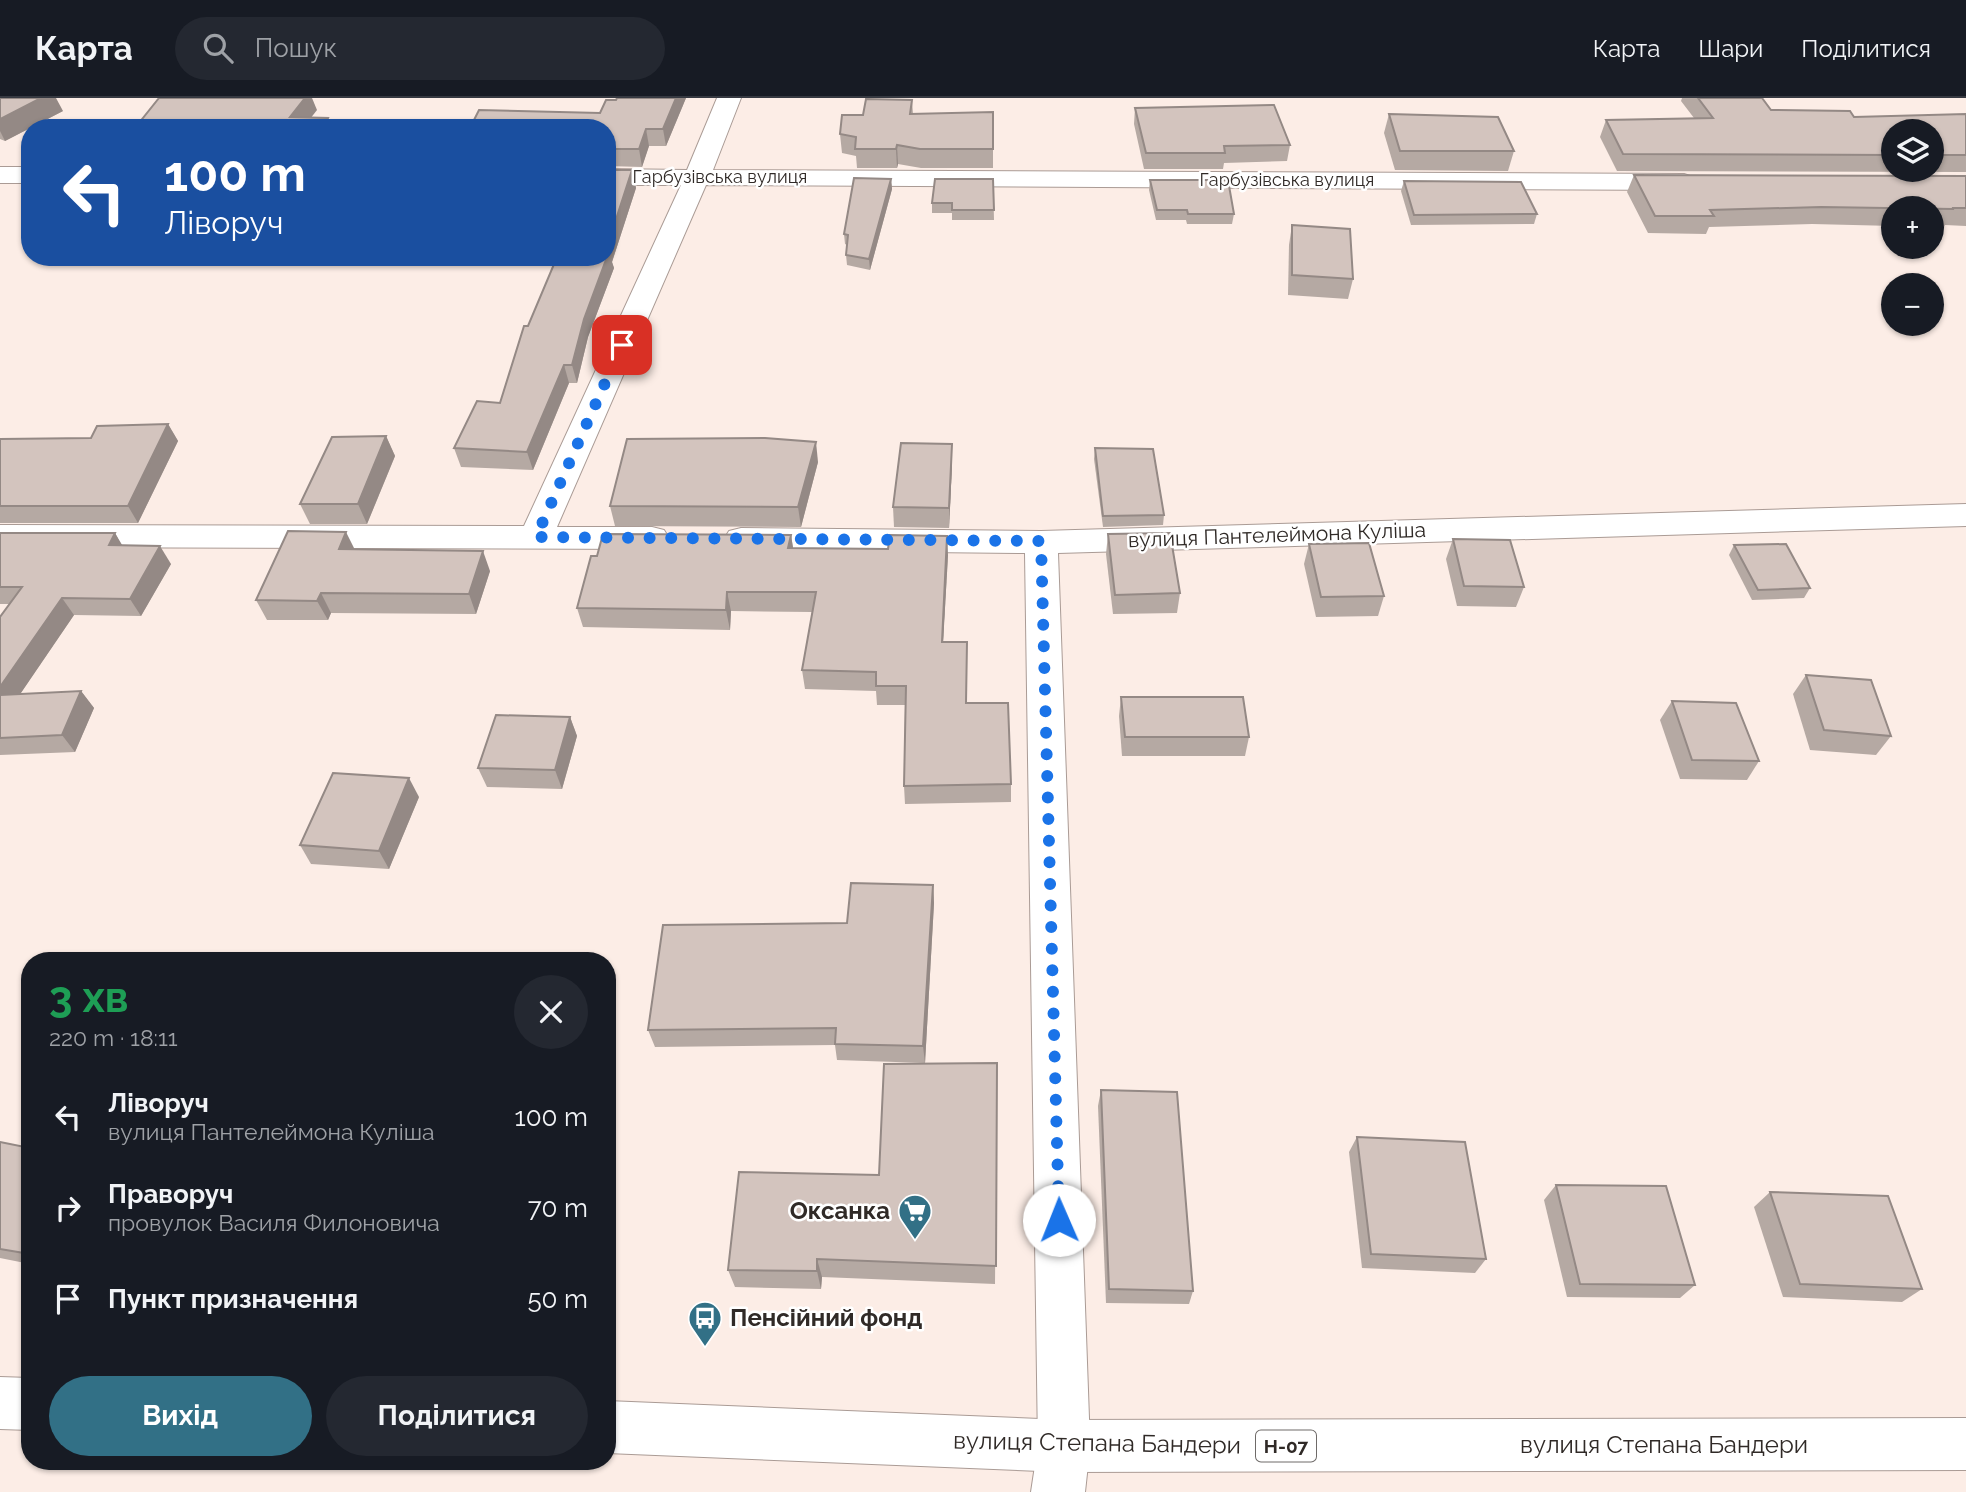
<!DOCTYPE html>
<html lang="uk">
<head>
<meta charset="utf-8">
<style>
  :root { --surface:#171b24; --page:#242831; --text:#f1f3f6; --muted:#9ea1a6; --line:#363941; --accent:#327086 }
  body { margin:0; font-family:Raleway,sans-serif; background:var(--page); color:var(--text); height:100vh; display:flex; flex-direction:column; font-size:26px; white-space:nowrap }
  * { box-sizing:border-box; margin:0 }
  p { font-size:23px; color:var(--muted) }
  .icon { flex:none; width:38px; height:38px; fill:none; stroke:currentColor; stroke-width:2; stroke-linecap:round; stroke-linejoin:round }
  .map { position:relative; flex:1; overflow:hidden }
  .sheet { position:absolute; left:21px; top:854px; width:595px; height:518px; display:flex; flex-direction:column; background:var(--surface); border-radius:28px; box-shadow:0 2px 5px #0004 }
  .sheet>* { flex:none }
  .banner { position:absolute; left:21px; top:21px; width:595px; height:147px; border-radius:28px; box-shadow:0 2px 5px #0004; background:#1a4fa0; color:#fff; overflow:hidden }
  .controls { position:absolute; left:1881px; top:21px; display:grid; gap:14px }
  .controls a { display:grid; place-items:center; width:63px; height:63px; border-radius:50%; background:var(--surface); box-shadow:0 2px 5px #0004; font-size:35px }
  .pin { position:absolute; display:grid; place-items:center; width:60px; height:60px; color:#fff; margin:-30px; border-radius:14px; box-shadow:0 4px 10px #0006 }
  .me { position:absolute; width:77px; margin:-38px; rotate:359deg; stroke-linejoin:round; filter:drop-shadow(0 0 5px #0008) }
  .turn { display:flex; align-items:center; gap:24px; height:147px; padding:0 28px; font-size:32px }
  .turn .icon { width:91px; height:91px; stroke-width:2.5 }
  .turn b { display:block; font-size:49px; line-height:60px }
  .round { display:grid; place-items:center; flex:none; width:74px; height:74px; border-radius:37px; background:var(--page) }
  .headline { display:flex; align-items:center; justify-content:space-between; height:119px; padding:0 28px }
  h1 { font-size:42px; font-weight:700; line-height:52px; color:#1e9e55 }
  .primary-button { display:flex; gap:14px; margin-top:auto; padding:14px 28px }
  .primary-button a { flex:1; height:80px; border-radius:42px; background:var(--accent); color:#fff; font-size:28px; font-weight:700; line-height:80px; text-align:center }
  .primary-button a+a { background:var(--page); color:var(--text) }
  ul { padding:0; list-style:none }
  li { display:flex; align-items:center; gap:21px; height:91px; padding:0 28px }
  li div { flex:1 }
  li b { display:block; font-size:26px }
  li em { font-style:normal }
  header { display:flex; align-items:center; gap:42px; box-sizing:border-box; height:98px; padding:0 35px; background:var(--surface); border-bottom:2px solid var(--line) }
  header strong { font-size:33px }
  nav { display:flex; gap:38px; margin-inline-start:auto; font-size:24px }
  .search { width:490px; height:63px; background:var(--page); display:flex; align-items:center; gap:18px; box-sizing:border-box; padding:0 24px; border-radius:38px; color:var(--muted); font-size:26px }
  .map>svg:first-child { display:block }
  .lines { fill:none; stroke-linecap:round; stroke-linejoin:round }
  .street-casing { stroke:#aa9b95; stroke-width:2 }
  .primary-casing { stroke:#aa9b95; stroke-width:2 }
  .street { fill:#fff; fill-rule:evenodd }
  .primary { fill:#fff; fill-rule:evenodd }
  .wall { fill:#b5a9a3; fill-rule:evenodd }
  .shaded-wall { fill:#948985 }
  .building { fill:#d3c4be; stroke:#948985; stroke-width:2 }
  .route { stroke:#1a73e8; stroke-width:12; stroke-dasharray:0 21.6 }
  .labels { text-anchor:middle; stroke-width:5; stroke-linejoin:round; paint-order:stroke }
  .far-street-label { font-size:18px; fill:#302a27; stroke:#fff }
  .shield { fill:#fff; stroke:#6e6a68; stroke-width:2 }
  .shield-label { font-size:19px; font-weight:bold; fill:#302a27 }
  .street-label { font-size:21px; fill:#302a27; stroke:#fff }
  .near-poi-label { font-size:24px; font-weight:bold; fill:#302a27; stroke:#fff; text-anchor:end }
  .near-street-label { font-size:24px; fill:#302a27; stroke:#fff }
</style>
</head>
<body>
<header>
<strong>Карта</strong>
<div class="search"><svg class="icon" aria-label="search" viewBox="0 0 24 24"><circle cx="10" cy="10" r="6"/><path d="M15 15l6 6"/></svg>Пошук</div>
<nav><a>Карта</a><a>Шари</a><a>Поділитися</a></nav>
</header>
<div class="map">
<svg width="1966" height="1394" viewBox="0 0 1966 1394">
  <rect width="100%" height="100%" fill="#fcede6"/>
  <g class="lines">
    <defs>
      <g id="street">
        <polygon points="717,0 741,0 713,72 1684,76 1693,79 1697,84 1693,89 1684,92 706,87 557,429 652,429 664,432 669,440 664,448 652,451 0,449 0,427 524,428 681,87 607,87 607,71 687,72"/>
        <rect x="0" y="69" width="30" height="16"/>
        <polygon points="1966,406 1966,428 1058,455 1090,1348 1085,1394 1031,1394 1038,1348 1025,455 741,452 729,449 724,441 729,433 741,430 1041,433"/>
      </g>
      <g id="primary">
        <polygon points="0,1279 30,1280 30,1332 0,1331"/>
        <polygon points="607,1303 1064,1322 1966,1320 1966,1372 1064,1374 607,1355"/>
      </g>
    </defs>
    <use href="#street" class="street-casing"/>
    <use href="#primary" class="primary-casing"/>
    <use href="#street" class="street"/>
    <use href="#primary" class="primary"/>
  </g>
  <g class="wall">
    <polygon points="0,0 63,13 5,43 0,41"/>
    <polygon points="686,0 666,48 649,48 642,69 607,68 607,30 473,24 600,15 616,2"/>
    <path d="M1682,0H1762L1771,12L1854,19L1966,16V74L1617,73L1600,39L1606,22L1694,20L1681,3ZM1894,33H1932V72H1894Z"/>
    <polygon points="912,2 913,16 993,14 993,70 921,70 898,66 897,70 857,70 856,58 842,55 840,36 863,17"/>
    <polygon points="1135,10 1290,47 1287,63 1224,65 1223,71 1144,71 1134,26"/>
    <polygon points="1389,16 1514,53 1508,73 1395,72 1384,35"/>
    <polygon points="632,72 636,90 612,164 614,170 588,239 577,285 569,285 533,372 461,369 454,350 500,305"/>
    <polygon points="1634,77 1966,78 1966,128 1945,127 1944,129 1932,129 1932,110 1894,110 1894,128 1812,126 1709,129 1706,136 1648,135 1627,94"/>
    <polygon points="891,81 892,91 870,172 847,167 846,157 847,147 845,146 844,136"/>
    <polygon points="993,81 994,122 952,122 952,115 932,115 932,105"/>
    <polygon points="1150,82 1234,116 1232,126 1187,126 1186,122 1156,122 1149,92"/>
    <polygon points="1404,83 1537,116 1534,126 1411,127 1401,93"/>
    <polygon points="1292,127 1353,181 1348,201 1288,197 1289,147"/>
    <polygon points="168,326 178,343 138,425 0,425 0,341 91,340"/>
    <polygon points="386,338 395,358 367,426 310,426 300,406"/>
    <polygon points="1095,350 1164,417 1163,427 1103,429 1094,361"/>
    <polygon points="818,364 801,429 615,428 610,408"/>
    <polygon points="952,366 949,430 894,429 893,409"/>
    <polygon points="0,435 115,435 122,448 171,466 141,518 74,517 20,596 81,593 94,610 75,654 0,657 0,519 10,506 0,506"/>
    <polygon points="1108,436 1180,495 1177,515 1113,516 1106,456"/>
    <polygon points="791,437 793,450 948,457 943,544 967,605 1011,686 1011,704 905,706 904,688 905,607 877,607 876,593 805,591 802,572 812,514 731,513 730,532 583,529 577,510 597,458"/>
    <polygon points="1453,441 1524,489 1516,509 1457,508 1446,461"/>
    <polygon points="1309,446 1384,498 1378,518 1316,519 1304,466"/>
    <polygon points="1734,447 1810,490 1804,500 1752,502 1729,457"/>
    <polygon points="354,451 490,473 476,516 331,515 328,522 267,522 256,502"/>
    <polygon points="1806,577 1891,638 1876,657 1810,652 1793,596"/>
    <polygon points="1121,599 1249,639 1245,658 1122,658 1119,618"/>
    <polygon points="1672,603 1759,663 1747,682 1680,681 1660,622"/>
    <polygon points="570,619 577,638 562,691 487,689 478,670"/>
    <polygon points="419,699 389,771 311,766 300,747"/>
    <polygon points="933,787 934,805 925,965 837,962 835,947 655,949 648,932 847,825"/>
    <polygon points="997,965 995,1186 822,1179 821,1191 735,1189 728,1172 879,1077"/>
    <polygon points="1101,992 1193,1193 1189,1206 1106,1205 1098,1008"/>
    <polygon points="1357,1039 1486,1161 1475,1175 1362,1170 1349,1054"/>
    <polygon points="0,1044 30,1050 30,1166 0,1160"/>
    <polygon points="1556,1087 1695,1187 1680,1200 1567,1199 1544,1102"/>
    <polygon points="1770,1094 1922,1191 1902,1204 1783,1199 1754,1109"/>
  </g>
  <g class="shaded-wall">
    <polygon points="41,0 56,0 63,13 5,43 0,33 0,21"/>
    <polygon points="305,0 312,0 317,12 303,30 290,19"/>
    <polygon points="676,0 686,0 666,48 663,31"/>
    <polygon points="328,20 332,30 323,30"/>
    <polygon points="646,31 649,48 642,69 639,51"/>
    <polygon points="897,47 898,66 897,70 896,51"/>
    <polygon points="632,72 636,90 612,164 614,170 588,239 577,285 572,267 584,221 607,159 607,149"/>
    <polygon points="891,81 892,91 870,172 869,161"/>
    <polygon points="564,267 569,285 533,372 527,354"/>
    <polygon points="168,326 178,343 138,425 128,408"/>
    <polygon points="386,338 395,358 367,426 358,406"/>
    <polygon points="816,344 818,364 801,429 798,409"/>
    <polygon points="952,346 952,366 949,430 949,410"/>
    <polygon points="346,434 356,454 339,451"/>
    <polygon points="115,435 125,452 109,447"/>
    <polygon points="791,437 794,456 788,450"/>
    <polygon points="947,438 948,457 942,563 942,544"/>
    <polygon points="160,448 171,466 141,518 130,501"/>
    <polygon points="483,453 490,473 476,516 469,496"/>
    <polygon points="727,494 731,513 730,532 726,512"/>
    <polygon points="321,495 331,515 328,522 317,503"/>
    <polygon points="62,500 74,517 8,614 0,604 0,589"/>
    <polygon points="81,593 94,610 75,654 62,637"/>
    <polygon points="570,619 577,638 562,691 555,672"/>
    <polygon points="409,680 419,699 389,771 379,753"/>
    <polygon points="933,787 934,805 925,965 923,948"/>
    <polygon points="607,1060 612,1070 607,1112"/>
    <polygon points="817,1161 822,1179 821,1191 817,1173"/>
  </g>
  <g class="building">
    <polygon points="0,0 41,0 0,21"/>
    <polygon points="159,0 305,0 290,19 328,20 323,30 135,30"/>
    <polygon points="617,0 676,0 663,31 646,31 639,51 607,51 607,30 401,30 403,24 473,24 479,12 600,15 606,2 616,2"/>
    <polygon points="1698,0 1762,0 1771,12 1850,13 1854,19 1966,16 1966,57 1932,57 1932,33 1894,33 1894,57 1623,56 1606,22 1713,20"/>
    <polygon points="866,1 912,2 910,16 993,14 993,51 920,51 897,47 896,51 855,51 856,39 840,36 842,17 863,17"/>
    <polygon points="1274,7 1290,47 1224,48 1225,55 1146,55 1135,10"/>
    <polygon points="1389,16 1498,19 1514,53 1400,53"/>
    <polygon points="607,72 632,72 607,149"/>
    <polygon points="1634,77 1966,78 1966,110 1952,110 1954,111 1821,109 1710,112 1714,118 1655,118"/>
    <polygon points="854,80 891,81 869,161 846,157 848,137 844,136"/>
    <polygon points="935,81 993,81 994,112 952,112 952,105 932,105"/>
    <polygon points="1150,82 1228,82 1234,116 1188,116 1187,112 1157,112"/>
    <polygon points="1404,83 1521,84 1537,116 1414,117"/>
    <polygon points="1292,127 1350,131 1353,181 1292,177"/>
    <polygon points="557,159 607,159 584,221 572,267 564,267 527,354 454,350 477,303 500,305 524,228 528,228"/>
    <polygon points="168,326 128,408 0,408 0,341 91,340 97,328"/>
    <polygon points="386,338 358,406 300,406 332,339"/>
    <polygon points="765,340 816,344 798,409 610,408 627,341"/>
    <polygon points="901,345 952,346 949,410 893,409"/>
    <polygon points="1095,350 1153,351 1164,417 1103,418"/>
    <polygon points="288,433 346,434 339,451 483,453 469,496 321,495 317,503 256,502"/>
    <polygon points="0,435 115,435 109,447 160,448 130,501 62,500 0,589 0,519 22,489 0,489"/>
    <polygon points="1170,435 1180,495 1115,497 1108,436"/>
    <polygon points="603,436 791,437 788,450 888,451 890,437 947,438 942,544 967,544 966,605 1008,605 1011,686 904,688 906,588 876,588 876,574 802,572 816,494 727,494 726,512 577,510 591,458 597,458"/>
    <polygon points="1453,441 1510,442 1524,489 1464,488"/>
    <polygon points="1369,445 1384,498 1321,499 1309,446"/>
    <polygon points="1786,446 1810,490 1758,492 1734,447"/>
    <polygon points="1806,577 1871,582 1891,638 1824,632"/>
    <polygon points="81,593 62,637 0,640 0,597"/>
    <polygon points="1121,599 1243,599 1249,639 1125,639"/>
    <polygon points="1672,603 1736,605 1759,663 1692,662"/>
    <polygon points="496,617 570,619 555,672 478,670"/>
    <polygon points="333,675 409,680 379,753 300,747"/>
    <polygon points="851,785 933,787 923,948 835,946 836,930 648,932 663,827 847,825"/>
    <polygon points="997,965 996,1168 817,1161 817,1173 728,1172 739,1074 879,1077 884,966"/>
    <polygon points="1101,992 1177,994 1193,1193 1109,1191"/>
    <polygon points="1357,1039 1465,1044 1486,1161 1371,1156"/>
    <polygon points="0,1044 30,1050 30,1156 0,1151"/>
    <polygon points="1556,1087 1666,1088 1695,1187 1580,1186"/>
    <polygon points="1770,1094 1888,1098 1922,1191 1800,1186"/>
  </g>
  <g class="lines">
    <polyline class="route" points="622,247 536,439 1041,443 1059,1122"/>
  </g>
  <defs>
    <symbol id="supermarket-pin" viewBox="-11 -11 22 30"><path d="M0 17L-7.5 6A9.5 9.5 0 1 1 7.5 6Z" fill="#327086" stroke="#fff"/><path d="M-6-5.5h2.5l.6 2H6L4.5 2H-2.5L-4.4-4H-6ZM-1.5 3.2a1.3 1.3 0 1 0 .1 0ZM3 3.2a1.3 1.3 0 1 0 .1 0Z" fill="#fff"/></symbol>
    <symbol id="bus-pin" viewBox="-11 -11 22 30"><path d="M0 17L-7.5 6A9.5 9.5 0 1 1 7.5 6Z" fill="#327086" stroke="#fff"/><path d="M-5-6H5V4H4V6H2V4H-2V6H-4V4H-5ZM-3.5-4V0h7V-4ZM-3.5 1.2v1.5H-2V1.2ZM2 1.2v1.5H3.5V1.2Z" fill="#fff"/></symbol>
  </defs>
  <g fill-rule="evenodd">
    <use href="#supermarket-pin" x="896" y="1094" width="38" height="52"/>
    <use href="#bus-pin" x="686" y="1201" width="38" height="52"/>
  </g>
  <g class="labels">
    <g class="far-street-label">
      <text x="720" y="85">Гарбузівська вулиця</text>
      <text x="1287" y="88">Гарбузівська вулиця</text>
    </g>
    <rect class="shield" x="1256" y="1332.5" width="60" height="31" rx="5"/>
    <g class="shield-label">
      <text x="1286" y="1355">Н-07</text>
    </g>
    <g class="street-label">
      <text transform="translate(1277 437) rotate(-2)" y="7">вулиця Пантелеймона Куліша</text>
    </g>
    <g class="near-poi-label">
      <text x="890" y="1121">Оксанка</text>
      <text x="730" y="1228" text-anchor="start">Пенсійний фонд</text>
    </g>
    <g class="near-street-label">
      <text transform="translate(1097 1345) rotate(1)" y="8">вулиця Степана Бандери</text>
      <text x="1664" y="1355">вулиця Степана Бандери</text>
    </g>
  </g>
</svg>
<div class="controls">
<a><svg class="icon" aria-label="layers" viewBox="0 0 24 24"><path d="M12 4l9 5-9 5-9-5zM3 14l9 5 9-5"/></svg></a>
<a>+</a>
<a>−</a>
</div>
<div class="pin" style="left:622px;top:247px;background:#d93025"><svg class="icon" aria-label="arrive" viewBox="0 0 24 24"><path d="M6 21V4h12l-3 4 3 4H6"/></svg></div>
<svg class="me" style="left:1059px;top:1122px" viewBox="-20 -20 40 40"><circle r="19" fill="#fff"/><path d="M0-13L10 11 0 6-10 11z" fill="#1a73e8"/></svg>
<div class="banner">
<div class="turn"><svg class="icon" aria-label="left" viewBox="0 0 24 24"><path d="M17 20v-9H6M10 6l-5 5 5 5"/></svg><div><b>100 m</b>Ліворуч</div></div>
</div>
<section class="sheet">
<div class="headline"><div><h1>3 хв</h1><p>220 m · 18:11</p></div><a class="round"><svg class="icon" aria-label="close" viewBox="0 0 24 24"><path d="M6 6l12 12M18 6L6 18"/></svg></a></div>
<ul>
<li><svg class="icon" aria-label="left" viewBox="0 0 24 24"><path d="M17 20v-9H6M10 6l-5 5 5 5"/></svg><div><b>Ліворуч</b><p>вулиця Пантелеймона Куліша</p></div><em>100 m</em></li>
<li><svg class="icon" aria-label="right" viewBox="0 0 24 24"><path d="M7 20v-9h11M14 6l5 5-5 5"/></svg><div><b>Праворуч</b><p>провулок Василя Филоновича</p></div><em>70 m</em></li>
<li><svg class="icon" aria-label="arrive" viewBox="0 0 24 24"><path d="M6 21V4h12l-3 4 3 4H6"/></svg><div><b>Пункт призначення</b></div><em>50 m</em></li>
</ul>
<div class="primary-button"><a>Вихід</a><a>Поділитися</a></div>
</section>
</div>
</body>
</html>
